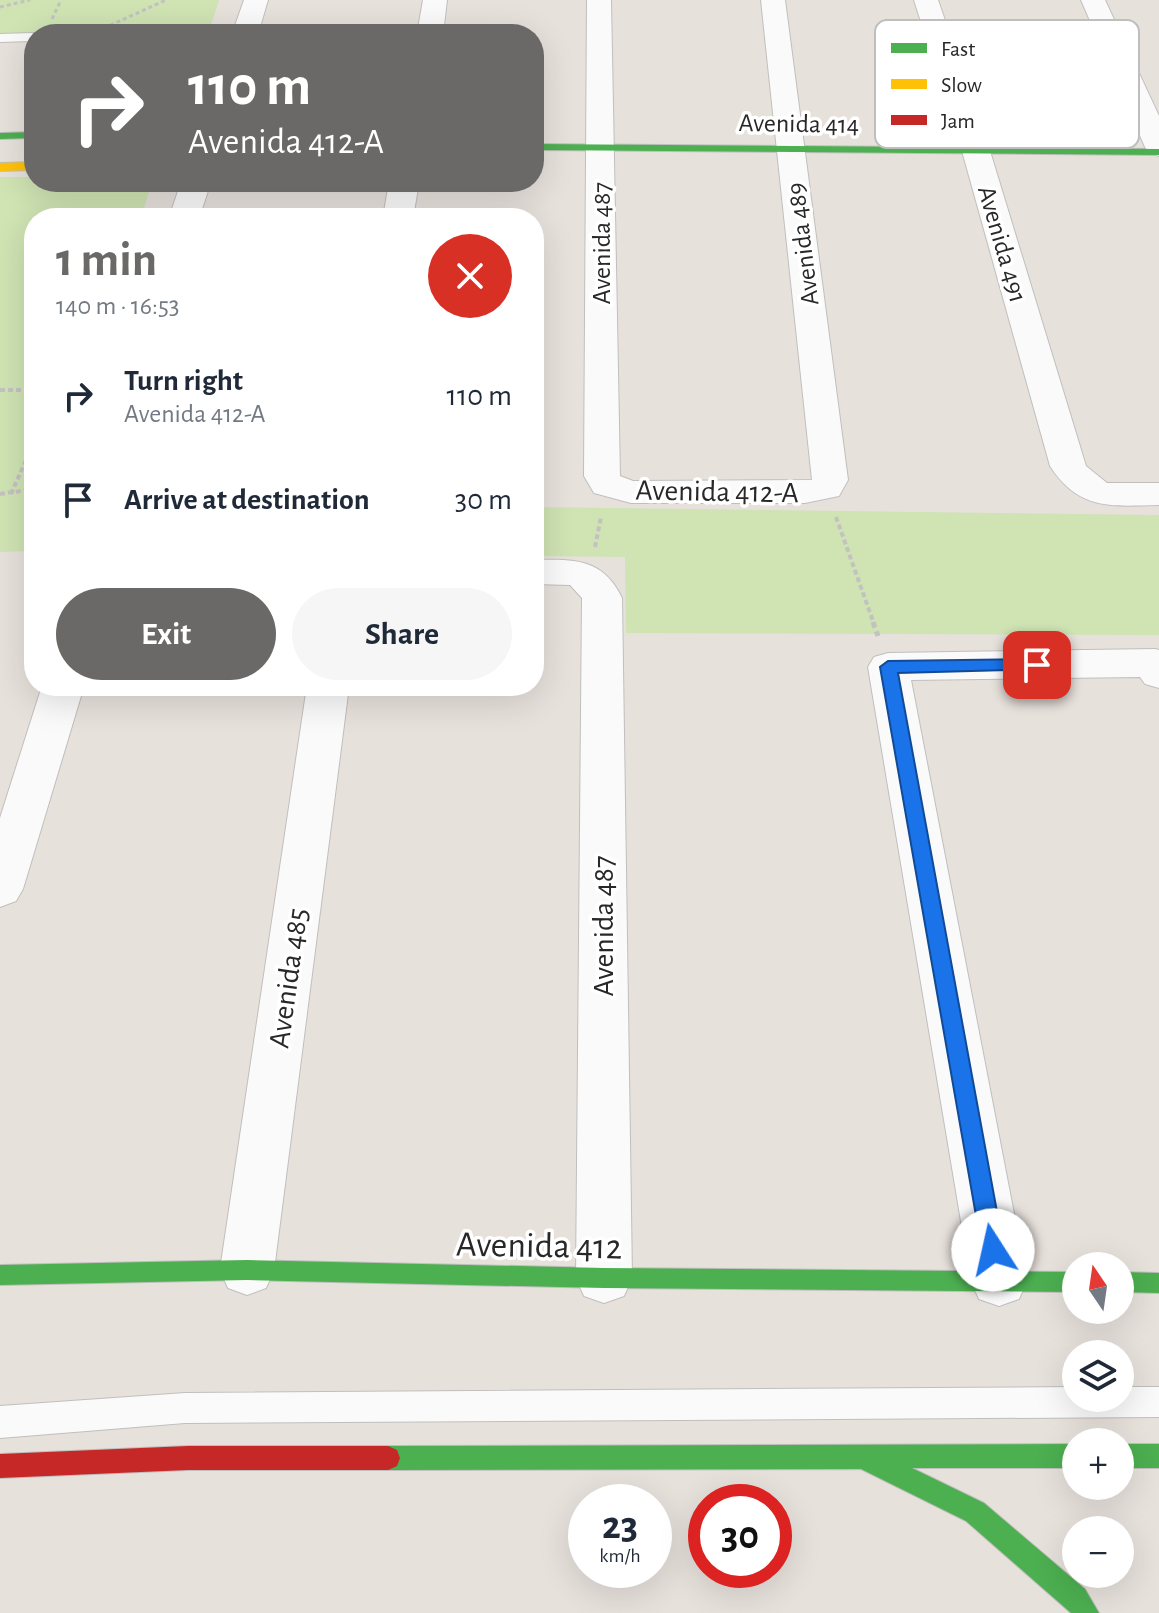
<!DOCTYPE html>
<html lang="en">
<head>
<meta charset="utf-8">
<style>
  :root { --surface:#fff; --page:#f6f6f7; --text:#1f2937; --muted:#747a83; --accent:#6b6967 }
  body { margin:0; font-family:"Alegreya Sans",sans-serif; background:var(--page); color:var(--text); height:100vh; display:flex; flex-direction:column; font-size:30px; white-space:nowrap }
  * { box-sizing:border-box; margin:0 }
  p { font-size:26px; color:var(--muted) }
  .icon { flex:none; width:44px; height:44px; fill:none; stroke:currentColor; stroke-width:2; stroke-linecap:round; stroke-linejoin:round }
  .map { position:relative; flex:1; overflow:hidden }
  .details { position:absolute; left:24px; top:208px; width:520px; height:488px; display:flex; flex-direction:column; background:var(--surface); border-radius:32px; box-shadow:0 8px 32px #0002 }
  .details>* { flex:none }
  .banner { position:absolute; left:24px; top:24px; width:520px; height:168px; border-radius:32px; box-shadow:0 8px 32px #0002; background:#6b6967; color:#fff; overflow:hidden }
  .needle { width:52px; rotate:347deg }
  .buttons { position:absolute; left:1062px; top:1252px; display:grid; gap:16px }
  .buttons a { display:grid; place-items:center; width:72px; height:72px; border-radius:50%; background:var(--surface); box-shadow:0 8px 32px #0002; font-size:40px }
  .speed { position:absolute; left:568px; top:1484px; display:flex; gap:16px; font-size:40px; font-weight:700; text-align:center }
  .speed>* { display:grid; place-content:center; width:104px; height:104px; border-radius:50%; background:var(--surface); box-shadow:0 8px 32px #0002; line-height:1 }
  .speed small { font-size:20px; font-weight:400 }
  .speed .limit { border:12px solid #d22; background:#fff; color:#111 }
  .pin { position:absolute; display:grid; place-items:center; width:68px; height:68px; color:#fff; margin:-34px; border-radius:16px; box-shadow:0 4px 12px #0006 }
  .me { position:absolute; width:88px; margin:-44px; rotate:350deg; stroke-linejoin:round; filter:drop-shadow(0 0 6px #0008) }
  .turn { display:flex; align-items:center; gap:28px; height:168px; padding:0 32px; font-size:36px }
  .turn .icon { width:104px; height:104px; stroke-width:2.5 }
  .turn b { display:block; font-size:56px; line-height:68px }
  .round { display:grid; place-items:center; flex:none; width:84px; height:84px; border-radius:42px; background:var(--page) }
  .head { display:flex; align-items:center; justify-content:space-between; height:136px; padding:0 32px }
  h1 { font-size:48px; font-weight:700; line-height:60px; color:var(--accent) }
  .cta { display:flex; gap:16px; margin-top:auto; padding:16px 32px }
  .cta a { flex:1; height:92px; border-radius:48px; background:var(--accent); color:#fff; font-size:32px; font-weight:700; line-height:92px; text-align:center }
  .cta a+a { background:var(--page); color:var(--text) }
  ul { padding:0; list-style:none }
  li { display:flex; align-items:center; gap:24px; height:104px; padding:0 32px }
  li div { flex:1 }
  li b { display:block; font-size:30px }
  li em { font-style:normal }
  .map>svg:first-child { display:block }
  .green { fill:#cfe3b3 }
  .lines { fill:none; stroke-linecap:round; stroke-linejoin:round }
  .lane-casing { stroke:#c0bfbe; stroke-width:2 }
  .street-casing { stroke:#c0bfbe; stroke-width:2 }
  .fast-casing { stroke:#c0bfbe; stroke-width:2 }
  .slow-casing { stroke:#c0bfbe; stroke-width:2 }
  .jam-casing { stroke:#c0bfbe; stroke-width:2 }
  .path-far2 { stroke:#c3c2c1; stroke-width:3; stroke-dasharray:4 3; stroke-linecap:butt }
  .path-far1 { stroke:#c3c2c1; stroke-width:4; stroke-dasharray:5 3; stroke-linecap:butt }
  .path { stroke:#c3c2c1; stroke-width:5; stroke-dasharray:6 4; stroke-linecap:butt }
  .lane { fill:#fbfafa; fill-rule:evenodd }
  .street { fill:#fbfafa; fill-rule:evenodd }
  .fast { fill:#4caf50; fill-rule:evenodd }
  .slow { fill:#ffc107; fill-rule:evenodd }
  .jam { fill:#c62828; fill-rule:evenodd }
  .route { fill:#1a73e8; stroke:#114b97; stroke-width:2 }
  .labels { text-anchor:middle; stroke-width:7; stroke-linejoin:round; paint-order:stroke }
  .far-street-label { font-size:26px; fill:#282828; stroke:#fff }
  .street-label { font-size:30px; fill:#282828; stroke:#fff }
  .near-street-label { font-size:36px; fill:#282828; stroke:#fff }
  .key { fill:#fff; stroke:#bebebe; stroke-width:2 }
  .key-label { font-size:22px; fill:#282828 }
</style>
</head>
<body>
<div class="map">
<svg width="1159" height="1613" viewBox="0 0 1159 1613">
  <rect width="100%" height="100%" fill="#e7e1dc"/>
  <g class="green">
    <polygon points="0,0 219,0 208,34 34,34 34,42 0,42"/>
    <polygon points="0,177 34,177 34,182 152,182 141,218 34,218 34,551 0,552"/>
    <polygon points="534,507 1159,515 1159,635 626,633 625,557 534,556"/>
  </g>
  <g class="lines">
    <defs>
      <g id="lane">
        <polygon points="0,34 34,33 39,34 34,34 34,41 0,42"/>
        <polygon points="1076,1387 1076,1398 1120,1398 1120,1387 1159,1387 1159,1417 185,1423 0,1438 0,1406 185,1393"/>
      </g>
      <g id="street">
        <polygon points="244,0 268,0 258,34 232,34"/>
        <polygon points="423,0 447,0 443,34 417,34"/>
        <polygon points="587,0 611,0 620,476 633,481 812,480 761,0 785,0 848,480 839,496 805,503 631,503 594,493 584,476"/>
        <path d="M914,0H938L990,151L1086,466L1107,483H1159V505C1111,506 1079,511 1050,466L962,151Z"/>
        <polygon points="1081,0 1105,0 1159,116 1159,156 1149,153 1145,147"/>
        <polygon points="181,182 211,182 199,218 169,218"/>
        <polygon points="389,182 419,182 413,218 383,218"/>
        <path d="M534,560C574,559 603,558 622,598L632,1278L624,1296L604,1303L584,1296L576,1278L582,598L570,585L534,584Z"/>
        <polygon points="1155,649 1159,650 1159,688 1145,684 1140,677 911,680 1027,1281 1019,1299 999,1306 979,1299 971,1281 868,667 874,657 888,653"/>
        <polygon points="42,686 84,686 23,889 16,901 0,907 0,818"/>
        <polygon points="307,686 349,686 274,1270 266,1288 247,1295 228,1288 220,1270"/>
      </g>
      <g id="fast">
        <polygon points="34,132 34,138 0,139 0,133"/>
        <polygon points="534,144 1159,149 1159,155 534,150"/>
        <polygon points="247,1260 604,1268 1076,1272 1076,1292 604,1288 247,1280 0,1285 0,1265"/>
        <polygon points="1120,1272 1159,1273 1159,1293 1120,1292"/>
        <polygon points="1076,1444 1076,1468 912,1468 984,1503 1085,1589 1099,1613 1071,1613 966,1521 861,1469 388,1470 379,1466 376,1458 379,1450 388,1446"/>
        <rect x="1120" y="1444" width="39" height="24"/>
      </g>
      <polygon id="slow" points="34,162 34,170 0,171 0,163"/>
      <polygon id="jam" points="188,1446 388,1446 397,1450 400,1458 397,1466 388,1470 188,1470 0,1478 0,1454"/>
    </defs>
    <use href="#lane" class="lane-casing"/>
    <use href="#street" class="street-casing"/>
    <use href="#fast" class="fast-casing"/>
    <use href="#slow" class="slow-casing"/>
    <use href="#jam" class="jam-casing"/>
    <g class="path-far2">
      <polyline points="0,7 30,0"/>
      <polyline points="52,19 61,0"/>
      <polyline points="91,34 166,0"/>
    </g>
    <g class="path-far1">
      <polyline points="0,390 34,390"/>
      <polyline points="0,494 34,489"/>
      <polyline points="11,494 34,442"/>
      <polyline points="836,517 874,624"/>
      <polyline points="595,547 601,517"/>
    </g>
    <polyline class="path" points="873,622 878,636"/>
    <use href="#lane" class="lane"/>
    <use href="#street" class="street"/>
    <use href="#fast" class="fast"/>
    <use href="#slow" class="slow"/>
    <use href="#jam" class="jam"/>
  </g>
  <polygon class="route" points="1037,659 1045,665 1043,669 898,673 1004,1250 1001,1257 993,1260 985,1257 982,1250 880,667 888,661"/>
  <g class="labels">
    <g class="far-street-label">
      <text transform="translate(799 123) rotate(1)" y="9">Avenida 414</text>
      <text transform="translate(601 243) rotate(-90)" y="9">Avenida 487</text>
      <text transform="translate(802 244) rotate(-97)" y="9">Avenida 489</text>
      <text transform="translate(1003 244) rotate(74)" y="9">Avenida 491</text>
    </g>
    <g class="street-label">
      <text transform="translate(717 491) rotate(1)" y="10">Avenida 412-A</text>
      <text transform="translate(603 926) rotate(-90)" y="10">Avenida 487</text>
      <text transform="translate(288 978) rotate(-82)" y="10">Avenida 485</text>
    </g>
    <g class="near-street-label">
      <text transform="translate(539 1244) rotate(1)" y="13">Avenida 412</text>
    </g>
  </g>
  <rect x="875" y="20" width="264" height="128" rx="12" class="key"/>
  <rect x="891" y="43" width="36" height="10" fill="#4caf50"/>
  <rect x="891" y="79" width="36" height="10" fill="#ffc107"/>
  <rect x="891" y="115" width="36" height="10" fill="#c62828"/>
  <g class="key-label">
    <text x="941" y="56">Fast</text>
    <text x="941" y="92">Slow</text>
    <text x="941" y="128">Jam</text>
  </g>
</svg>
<div class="buttons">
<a><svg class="needle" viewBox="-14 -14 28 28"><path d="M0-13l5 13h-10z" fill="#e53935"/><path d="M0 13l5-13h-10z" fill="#747a83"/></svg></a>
<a><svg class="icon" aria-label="layers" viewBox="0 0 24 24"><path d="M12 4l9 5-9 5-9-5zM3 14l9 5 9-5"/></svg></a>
<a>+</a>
<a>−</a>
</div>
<div class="speed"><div>23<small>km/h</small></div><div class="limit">30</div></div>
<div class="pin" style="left:1037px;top:665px;background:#d93025"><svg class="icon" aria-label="arrive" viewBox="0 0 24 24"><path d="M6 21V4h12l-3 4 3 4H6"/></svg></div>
<svg class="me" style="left:993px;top:1250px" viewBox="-20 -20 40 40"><circle r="19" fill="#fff"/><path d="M0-13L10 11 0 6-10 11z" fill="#1a73e8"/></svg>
<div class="banner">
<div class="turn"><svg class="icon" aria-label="right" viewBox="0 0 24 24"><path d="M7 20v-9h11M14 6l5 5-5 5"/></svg><div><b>110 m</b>Avenida 412-A</div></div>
</div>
<section class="details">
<div class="head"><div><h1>1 min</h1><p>140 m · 16:53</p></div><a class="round" style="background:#d93025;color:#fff"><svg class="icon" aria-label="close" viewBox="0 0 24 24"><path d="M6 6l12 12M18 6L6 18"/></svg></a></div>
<ul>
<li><svg class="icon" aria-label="right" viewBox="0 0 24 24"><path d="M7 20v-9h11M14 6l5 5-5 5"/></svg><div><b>Turn right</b><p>Avenida 412-A</p></div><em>110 m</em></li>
<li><svg class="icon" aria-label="arrive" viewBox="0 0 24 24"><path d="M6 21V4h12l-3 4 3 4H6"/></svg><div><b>Arrive at destination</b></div><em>30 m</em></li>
</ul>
<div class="cta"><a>Exit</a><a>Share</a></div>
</section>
</div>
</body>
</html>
